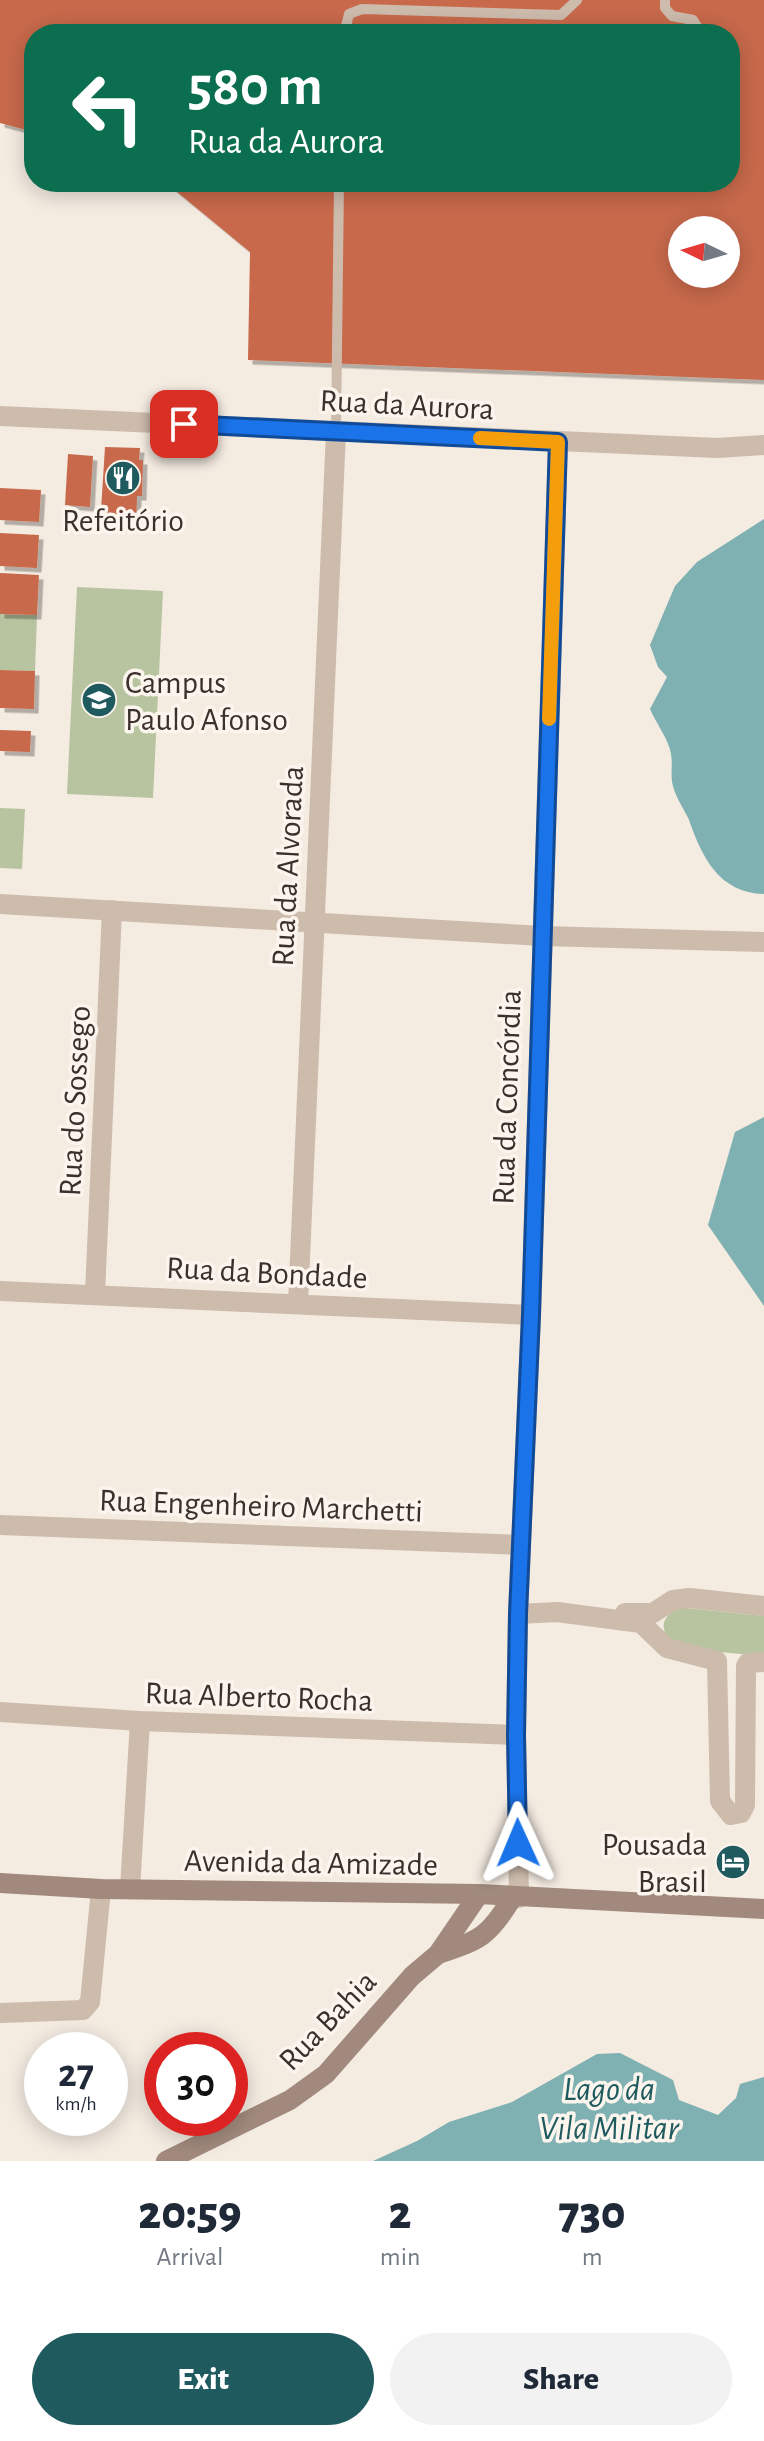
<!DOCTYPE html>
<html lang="en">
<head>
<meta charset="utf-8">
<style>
  :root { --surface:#fff; --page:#f2f2f3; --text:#1f2937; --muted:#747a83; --accent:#1f5a5e }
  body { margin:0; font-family:"Alegreya Sans",sans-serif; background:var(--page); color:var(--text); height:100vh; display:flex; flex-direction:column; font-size:30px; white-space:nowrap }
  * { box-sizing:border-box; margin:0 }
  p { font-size:26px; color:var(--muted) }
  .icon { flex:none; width:44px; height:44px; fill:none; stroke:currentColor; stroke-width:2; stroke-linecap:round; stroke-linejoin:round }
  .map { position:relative; height:2161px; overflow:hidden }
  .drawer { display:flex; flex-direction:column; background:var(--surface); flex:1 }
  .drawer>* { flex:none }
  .guide { position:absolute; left:24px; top:24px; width:716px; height:168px; border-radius:32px; box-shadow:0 4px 20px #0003; background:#0b6e4f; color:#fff; overflow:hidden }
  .needle { width:52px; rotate:275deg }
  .tools { position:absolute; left:668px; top:216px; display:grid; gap:16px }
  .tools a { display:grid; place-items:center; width:72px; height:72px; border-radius:50%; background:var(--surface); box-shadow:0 4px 20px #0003; font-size:40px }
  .speed { position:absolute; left:24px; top:2032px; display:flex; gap:16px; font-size:40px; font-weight:700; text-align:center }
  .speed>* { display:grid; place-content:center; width:104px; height:104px; border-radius:50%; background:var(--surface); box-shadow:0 4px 20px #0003; line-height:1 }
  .speed small { font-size:20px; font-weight:400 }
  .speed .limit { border:12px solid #d22; background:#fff; color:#111 }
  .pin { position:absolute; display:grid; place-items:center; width:68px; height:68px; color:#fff; margin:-34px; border-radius:16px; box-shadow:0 4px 12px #0006 }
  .me { position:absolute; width:88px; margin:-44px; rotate:359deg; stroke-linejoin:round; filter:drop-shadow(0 0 6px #0008) }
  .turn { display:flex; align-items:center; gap:28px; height:168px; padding:0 32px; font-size:36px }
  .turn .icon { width:104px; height:104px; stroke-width:2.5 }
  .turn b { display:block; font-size:56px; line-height:68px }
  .eta { display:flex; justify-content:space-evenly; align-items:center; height:136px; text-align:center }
  .eta b { font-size:48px; font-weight:800; line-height:56px }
  .button { display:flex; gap:16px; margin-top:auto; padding:16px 32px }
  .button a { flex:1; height:92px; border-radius:48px; background:var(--accent); color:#fff; font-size:32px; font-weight:800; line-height:92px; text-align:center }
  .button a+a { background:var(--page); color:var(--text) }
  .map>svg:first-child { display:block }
  .green { fill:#b8c4a0 }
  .water { fill:#7fb0b2 }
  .building { fill:#c8694b; fill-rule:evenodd; filter:url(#shadow) }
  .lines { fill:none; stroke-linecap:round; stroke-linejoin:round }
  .lane { stroke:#cdbbac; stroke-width:10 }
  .street { stroke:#cdbbac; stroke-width:20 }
  .secondary { stroke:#a18a7d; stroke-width:20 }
  .route-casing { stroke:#114b97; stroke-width:20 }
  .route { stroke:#1a73e8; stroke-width:14 }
  .slow { stroke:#f59e0b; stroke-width:14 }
  .labels { text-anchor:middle; stroke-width:7; stroke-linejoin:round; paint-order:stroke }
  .street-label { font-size:32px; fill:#3b302b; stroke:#fbf5ee }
  .poi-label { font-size:32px; fill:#3b302b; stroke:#fbf5ee }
  .water-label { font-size:34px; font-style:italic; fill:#1f5a5e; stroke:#fbf5ee }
</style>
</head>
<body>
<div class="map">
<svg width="764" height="2161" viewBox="0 0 764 2161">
  <defs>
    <filter id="shadow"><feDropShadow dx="4.5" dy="4.5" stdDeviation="0" flood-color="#0004"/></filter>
  </defs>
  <rect width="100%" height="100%" fill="#f4ebe1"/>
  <g class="green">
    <polygon points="77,587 163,591 153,798 67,794"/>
    <polygon points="0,614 37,615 35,671 0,670"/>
    <polygon points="0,808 25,809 22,869 0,868"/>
    <path d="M678,1607L764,1616V1656L674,1648C661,1629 658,1621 678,1607Z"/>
  </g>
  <g class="water">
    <path d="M764,519V894C719,893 702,857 689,820C684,809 676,798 673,786C670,776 673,765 671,754C669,740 656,723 650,709L667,677L658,667L650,645L675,586L697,562Z"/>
    <polygon points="764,1117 764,1306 708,1225 735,1132"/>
    <polygon points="620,2053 673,2080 679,2100 718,2115 736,2098 740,2084 764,2077 764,2161 373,2161 417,2141 449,2122 512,2102 597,2054"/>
  </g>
  <g class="building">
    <path d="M0,0H764V380L248,360L250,252L165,182H730V34H34V132L0,123ZM682,230H726V274H682Z"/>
    <polygon points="105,447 140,448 139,460 143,460 142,496 137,496 136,528 100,526"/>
    <polygon points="68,454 93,456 90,507 65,505"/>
    <polygon points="0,488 41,490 39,522 0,520"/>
    <polygon points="0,533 39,535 37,568 0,566"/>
    <polygon points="0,573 39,575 37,615 0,614"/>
    <polygon points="0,670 35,671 34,709 0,708"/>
    <polygon points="0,730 31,731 30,752 0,751"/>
  </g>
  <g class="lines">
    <g class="lane">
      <polyline points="665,0 665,8 672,16 693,20 698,28 698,34"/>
      <polyline points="344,34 349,14 362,9 561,15 577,0"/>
      <polyline points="336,431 339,182"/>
    </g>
    <g class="street">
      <polyline points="0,416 717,448 764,445"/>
      <polyline points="0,904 542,936 764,942"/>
      <polyline points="0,1291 531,1315"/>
      <polyline points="95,1294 112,910"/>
      <polyline points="298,1304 336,431"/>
      <polyline points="0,1525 520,1545"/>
      <polyline points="625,1613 653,1613 673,1600 690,1598 764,1606"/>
      <polyline points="518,1614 557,1612 641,1623 667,1648 717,1661 720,1801 731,1815 741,1813 745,1805 746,1666 748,1663 764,1662"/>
      <polyline points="0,1712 140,1721 516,1735"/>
      <polyline points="130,1889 140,1721"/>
      <polyline points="519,1898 516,1735 518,1614 531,1315 558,442"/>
      <polyline points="0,2013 83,2010 90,2002 101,1889"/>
    </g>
    <g class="secondary">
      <polyline points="0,1883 101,1889 479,1894 764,1909"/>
      <path d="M438,1954C483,1939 487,1937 513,1897"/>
      <polyline points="166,2161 290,2100 326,2074 412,1976 438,1954 479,1894"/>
    </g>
  </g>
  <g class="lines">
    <defs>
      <polyline id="route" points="184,424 558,442 531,1315 518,1614 516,1735 518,1843"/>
    </defs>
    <use href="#route" class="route-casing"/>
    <use href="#route" class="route"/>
    <polyline class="slow" points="480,438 558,442 549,719"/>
  </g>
  <defs>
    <symbol id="restaurant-disc" viewBox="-11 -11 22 22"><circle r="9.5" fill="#1f5a5e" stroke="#fbf5ee"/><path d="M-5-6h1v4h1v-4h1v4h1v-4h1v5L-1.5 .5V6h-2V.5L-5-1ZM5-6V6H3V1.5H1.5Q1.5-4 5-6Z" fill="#fff"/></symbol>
    <symbol id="university-disc" viewBox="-11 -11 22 22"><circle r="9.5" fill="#1f5a5e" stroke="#fbf5ee"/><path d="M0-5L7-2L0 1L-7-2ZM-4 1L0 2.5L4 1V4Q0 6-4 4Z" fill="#fff"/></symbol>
    <symbol id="hotel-disc" viewBox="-11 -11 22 22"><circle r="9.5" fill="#1f5a5e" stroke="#fbf5ee"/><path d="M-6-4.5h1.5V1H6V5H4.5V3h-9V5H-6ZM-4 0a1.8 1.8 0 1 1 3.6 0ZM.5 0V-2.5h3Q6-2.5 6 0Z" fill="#fff"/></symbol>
  </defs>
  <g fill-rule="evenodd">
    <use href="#restaurant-disc" x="103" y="458" width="40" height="40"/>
    <use href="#university-disc" x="79" y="680" width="40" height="40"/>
    <use href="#hotel-disc" x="713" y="1842" width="40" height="40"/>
  </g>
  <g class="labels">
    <g class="street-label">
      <text transform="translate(407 404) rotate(3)" y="11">Rua da Aurora</text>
      <text transform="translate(287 866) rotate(-87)" y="11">Rua da Alvorada</text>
      <text transform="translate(506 1097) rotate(-88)" y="11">Rua da Concórdia</text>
      <text transform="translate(74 1101) rotate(-87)" y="11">Rua do Sossego</text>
      <text transform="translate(267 1272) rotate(3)" y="11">Rua da Bondade</text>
      <text transform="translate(261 1505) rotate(2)" y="11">Rua Engenheiro Marchetti</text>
      <text transform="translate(259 1696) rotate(2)" y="11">Rua Alberto Rocha</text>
      <text transform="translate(311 1862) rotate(1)" y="11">Avenida da Amizade</text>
      <text transform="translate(327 2020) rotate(-46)" y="11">Rua Bahia</text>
    </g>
    <g class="poi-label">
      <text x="123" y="531">Refeitório</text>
      <text x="125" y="693" text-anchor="start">Campus<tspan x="125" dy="37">Paulo Afonso</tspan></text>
      <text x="707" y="1855" text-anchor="end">Pousada<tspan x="707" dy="37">Brasil</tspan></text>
    </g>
    <g class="water-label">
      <text x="609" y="2100">Lago da<tspan x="609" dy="39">Vila Militar</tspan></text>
    </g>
  </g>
</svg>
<div class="tools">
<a><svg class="needle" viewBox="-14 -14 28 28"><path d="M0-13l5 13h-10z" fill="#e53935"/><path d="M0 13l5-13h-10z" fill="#747a83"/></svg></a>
</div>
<div class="speed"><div>27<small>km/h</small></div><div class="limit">30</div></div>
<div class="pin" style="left:184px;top:424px;background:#d93025"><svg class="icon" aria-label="arrive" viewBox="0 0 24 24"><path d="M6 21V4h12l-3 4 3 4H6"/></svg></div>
<svg class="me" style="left:518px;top:1843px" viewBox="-20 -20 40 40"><path d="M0-17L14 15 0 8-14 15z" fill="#1a73e8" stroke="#fff" stroke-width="4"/></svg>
<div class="guide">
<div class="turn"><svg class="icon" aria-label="left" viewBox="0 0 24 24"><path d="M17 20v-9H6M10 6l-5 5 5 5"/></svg><div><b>580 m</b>Rua da Aurora</div></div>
</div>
</div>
<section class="drawer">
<div class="eta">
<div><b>20:59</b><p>Arrival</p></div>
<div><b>2</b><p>min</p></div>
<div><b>730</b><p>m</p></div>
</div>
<div class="button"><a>Exit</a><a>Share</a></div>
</section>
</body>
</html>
